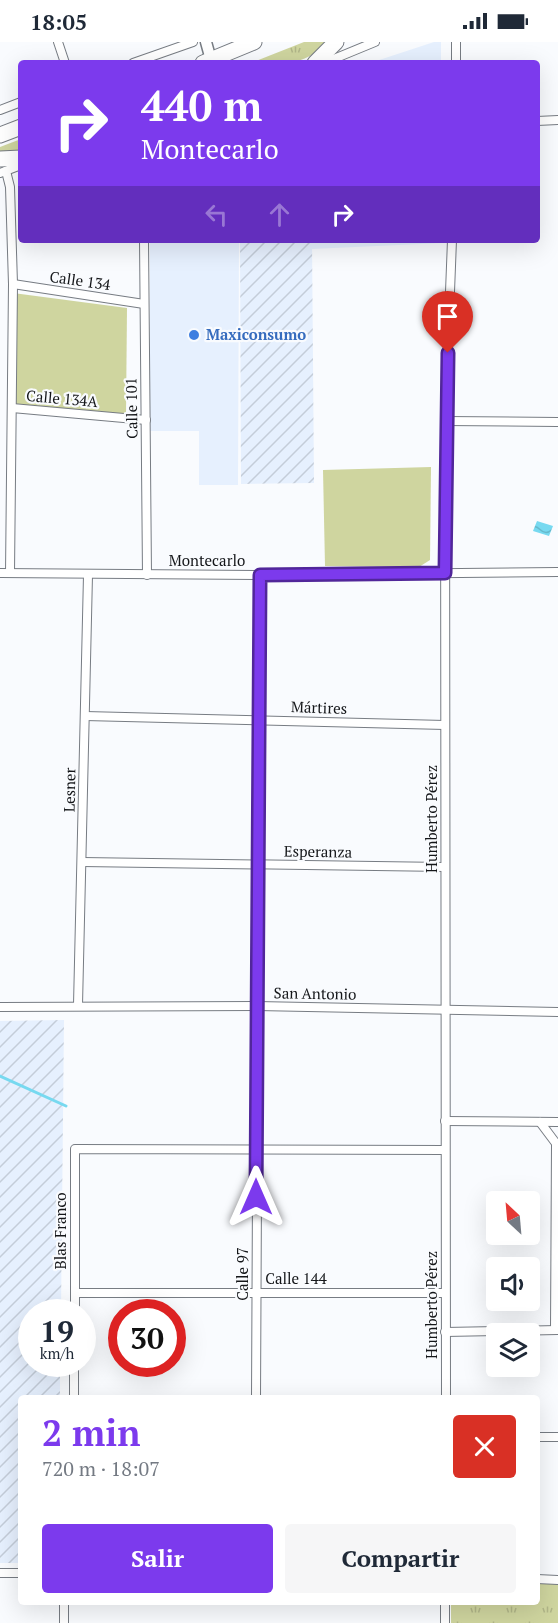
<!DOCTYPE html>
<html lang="es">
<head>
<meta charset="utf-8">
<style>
  :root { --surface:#fff; --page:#f6f6f7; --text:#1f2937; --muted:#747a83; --accent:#7c3aed }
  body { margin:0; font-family:"PT Serif",serif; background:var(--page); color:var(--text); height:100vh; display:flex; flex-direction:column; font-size:22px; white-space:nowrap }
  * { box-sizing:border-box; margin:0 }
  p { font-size:20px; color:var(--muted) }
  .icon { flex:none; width:33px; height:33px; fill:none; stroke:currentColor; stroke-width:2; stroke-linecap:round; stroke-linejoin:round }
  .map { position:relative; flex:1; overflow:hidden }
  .details { position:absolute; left:18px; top:1353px; width:522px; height:210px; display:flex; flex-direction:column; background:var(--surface); border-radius:6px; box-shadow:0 6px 24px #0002 }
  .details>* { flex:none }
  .banner { position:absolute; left:18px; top:18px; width:522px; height:183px; border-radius:6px; box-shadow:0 6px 24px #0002; background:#7c3aed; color:#fff; overflow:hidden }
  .needle { width:39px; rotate:334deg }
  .controls { position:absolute; left:486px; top:1149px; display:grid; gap:12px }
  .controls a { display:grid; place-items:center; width:54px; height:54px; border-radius:6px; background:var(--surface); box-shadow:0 6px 24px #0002; font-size:30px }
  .speed { position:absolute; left:18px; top:1257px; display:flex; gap:12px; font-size:30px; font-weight:700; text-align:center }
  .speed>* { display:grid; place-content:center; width:78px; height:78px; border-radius:50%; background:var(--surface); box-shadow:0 6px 24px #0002; line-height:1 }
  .speed small { font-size:15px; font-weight:400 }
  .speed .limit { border:9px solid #d22; background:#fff; color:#111 }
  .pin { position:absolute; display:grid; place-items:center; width:51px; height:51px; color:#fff; margin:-62px -26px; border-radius:50% 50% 50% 0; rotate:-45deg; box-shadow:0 0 6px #0007 }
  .pin .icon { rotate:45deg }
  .me { position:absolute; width:66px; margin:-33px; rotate:0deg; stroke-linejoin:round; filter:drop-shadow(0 0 4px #0008) }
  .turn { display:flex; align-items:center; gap:21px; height:126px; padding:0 24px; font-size:27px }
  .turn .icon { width:78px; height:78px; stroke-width:2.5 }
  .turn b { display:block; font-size:42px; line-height:51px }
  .lanes { display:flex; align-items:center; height:57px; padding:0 24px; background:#0003; justify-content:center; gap:30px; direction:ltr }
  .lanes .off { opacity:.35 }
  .round { display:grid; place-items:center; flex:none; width:63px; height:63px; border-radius:6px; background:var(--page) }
  .summary { display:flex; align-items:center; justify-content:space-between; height:102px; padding:0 24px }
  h1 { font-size:36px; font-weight:700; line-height:45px; color:var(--accent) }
  .cta { display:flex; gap:12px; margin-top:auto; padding:12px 24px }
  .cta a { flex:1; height:69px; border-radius:6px; background:var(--accent); color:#fff; font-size:24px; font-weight:700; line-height:69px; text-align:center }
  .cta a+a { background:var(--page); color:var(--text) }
  .status { display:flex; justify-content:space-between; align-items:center; height:42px; padding:0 30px; background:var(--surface); direction:ltr }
  .status svg { height:16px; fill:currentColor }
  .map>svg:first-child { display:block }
  .built { fill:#e6f0fe }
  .industrial { fill:url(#industrial-furrows) }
  .grass { fill:url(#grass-tufts) }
  .park { fill:#cfd59f }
  .water { fill:url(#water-waves) }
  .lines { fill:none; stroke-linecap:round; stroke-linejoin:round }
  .stream { stroke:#77d9f0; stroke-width:3 }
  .street-casing { stroke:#777c83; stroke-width:10 }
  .secondary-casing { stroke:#777c83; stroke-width:13 }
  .highway-casing { stroke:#777c83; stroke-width:17 }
  .street { stroke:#fff; stroke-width:8 }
  .secondary { stroke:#fff; stroke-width:10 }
  .highway { stroke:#fff; stroke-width:15 }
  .route-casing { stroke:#51269a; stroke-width:15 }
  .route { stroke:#7c3aed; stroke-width:10 }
  .shop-dot { fill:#3f7fe0; stroke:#f9fbfe; stroke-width:2 }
  .labels { text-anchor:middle; stroke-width:4.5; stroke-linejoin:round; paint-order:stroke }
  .street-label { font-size:15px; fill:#141619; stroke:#f9fbfe }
  .shop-label { font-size:15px; font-weight:bold; fill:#366cbe; stroke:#f9fbfe; text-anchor:start }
</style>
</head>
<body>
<div class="status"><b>18:05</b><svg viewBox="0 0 49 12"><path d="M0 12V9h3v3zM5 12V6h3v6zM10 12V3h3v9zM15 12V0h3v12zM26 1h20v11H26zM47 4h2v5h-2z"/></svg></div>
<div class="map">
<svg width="558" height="1581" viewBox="0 0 558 1581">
  <defs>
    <pattern id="industrial-furrows" width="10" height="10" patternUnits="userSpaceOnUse" patternTransform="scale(1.5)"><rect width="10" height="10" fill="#e6f0fe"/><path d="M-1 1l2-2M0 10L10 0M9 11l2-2" fill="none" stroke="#c4cdd9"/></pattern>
    <pattern id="grass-tufts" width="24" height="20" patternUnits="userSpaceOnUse" patternTransform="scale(1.5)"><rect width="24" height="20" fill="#cfd59f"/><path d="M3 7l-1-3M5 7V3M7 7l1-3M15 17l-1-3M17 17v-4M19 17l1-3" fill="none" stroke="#b1b688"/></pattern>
    <pattern id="water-waves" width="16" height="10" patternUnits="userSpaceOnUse" patternTransform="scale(1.5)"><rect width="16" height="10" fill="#77d9f0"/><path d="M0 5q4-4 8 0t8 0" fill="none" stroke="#66bacd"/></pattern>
  </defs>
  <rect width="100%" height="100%" fill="#f9fbfe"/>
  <g class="built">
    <polygon points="434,0 441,0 441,21 370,21"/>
    <polygon points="150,198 239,198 238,443 199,443 199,389 150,389"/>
    <polygon points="312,198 442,198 442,201 312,207"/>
  </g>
  <g class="industrial">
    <polygon points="240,198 312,198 314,441 241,442"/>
    <polygon points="64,978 61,1270 32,1270 32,1322 60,1322 60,1356 21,1356 21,1521 0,1521 0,979"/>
  </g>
  <g class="grass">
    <path d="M304,0H328C303,25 285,21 251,21Z"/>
    <polygon points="21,97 21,113 0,112 0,105"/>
    <polygon points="537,1542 558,1542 558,1581 451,1581 451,1560 537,1560"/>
  </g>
  <g class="park">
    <polygon points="13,251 127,266 126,372 9,367"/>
    <polygon points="431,425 430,518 419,525 325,524 323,428"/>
  </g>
  <polygon class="water" points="537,479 553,484 549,494 533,489"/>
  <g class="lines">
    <polyline class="stream" points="0,1034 66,1064"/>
    <defs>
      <g id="street">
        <polyline points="58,0 65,21"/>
        <polyline points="456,0 456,21"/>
        <polyline points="133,21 193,0"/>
        <polyline points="324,21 375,0"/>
        <polyline points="0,68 21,60"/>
        <polyline points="537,79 558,78"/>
        <polyline points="6,129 10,145 13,242 10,531"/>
        <polyline points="0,131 21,123"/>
        <polyline points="144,198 147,533"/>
        <polyline points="13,242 144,262"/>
        <polyline points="12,366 146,378"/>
        <polyline points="445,379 558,380"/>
        <polyline points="0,531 260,533 558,530"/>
        <polyline points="85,674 445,683"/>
        <polyline points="82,820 445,825"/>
        <polyline points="78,963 88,533"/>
        <polyline points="0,965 257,964 558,970"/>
        <polyline points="445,1079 558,1080"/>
        <polyline points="540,1080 558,1104"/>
        <polyline points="75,1251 445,1251"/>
        <polyline points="75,1270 75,1107 445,1108"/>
        <polyline points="555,1288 556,1103"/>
        <polyline points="445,1290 558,1288"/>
        <polyline points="74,1356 74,1322"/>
        <polyline points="256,1356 260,533"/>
        <polyline points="446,1356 445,379 452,198"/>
        <polyline points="537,1395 558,1395"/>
        <polyline points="0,1531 21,1531"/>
        <polyline points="537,1537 558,1538"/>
        <polyline points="64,1560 64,1581"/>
        <polyline points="445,1560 445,1581"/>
      </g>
      <polyline id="secondary" points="206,0 211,18"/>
      <g id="highway">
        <polyline points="203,21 254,0"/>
        <polyline points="315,21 336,0"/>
        <polyline points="0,93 21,85"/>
        <polyline points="0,117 21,116"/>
      </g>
    </defs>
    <use href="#street" class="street-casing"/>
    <use href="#secondary" class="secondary-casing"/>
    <use href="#highway" class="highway-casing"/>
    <use href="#street" class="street"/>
    <use href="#secondary" class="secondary"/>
    <use href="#highway" class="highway"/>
  </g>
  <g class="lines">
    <defs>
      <polyline id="route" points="256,1155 260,533 445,531 448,311"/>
    </defs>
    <use href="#route" class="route-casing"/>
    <use href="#route" class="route"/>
  </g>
  <circle class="shop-dot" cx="194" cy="293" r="6"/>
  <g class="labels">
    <g class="street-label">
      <text transform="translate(80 239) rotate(8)" y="5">Calle 134</text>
      <text transform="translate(62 357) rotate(5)" y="5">Calle 134A</text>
      <text transform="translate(132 366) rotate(-91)" y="5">Calle 101</text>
      <text x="207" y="524">Montecarlo</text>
      <text transform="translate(319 666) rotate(2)" y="5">Mártires</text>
      <text transform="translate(70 748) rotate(-89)" y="5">Lesner</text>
      <text transform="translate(432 777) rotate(-90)" y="5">Humberto Pérez</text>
      <text transform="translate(318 810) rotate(1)" y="5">Esperanza</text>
      <text transform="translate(315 952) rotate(1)" y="5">San Antonio</text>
      <text transform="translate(61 1189) rotate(-90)" y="5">Blas Franco</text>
      <text transform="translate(243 1232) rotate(-90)" y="5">Calle 97</text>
      <text x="296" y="1242">Calle 144</text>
      <text transform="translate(432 1263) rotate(-90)" y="5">Humberto Pérez</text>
    </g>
    <g class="shop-label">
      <text x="206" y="298">Maxiconsumo</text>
    </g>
  </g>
</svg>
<div class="controls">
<a><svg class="needle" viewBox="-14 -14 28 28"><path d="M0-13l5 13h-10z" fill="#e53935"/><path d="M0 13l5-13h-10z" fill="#747a83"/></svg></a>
<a><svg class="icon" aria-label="sound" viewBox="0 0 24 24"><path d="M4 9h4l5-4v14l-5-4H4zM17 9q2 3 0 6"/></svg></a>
<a><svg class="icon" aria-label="layers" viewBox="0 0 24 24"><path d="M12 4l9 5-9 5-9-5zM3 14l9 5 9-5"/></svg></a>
</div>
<div class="speed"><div>19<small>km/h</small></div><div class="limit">30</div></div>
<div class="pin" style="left:448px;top:311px;background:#d93025"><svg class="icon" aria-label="arrive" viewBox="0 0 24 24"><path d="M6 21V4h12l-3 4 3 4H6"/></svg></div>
<svg class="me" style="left:256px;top:1155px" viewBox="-20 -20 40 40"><path d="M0-17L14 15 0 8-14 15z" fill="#7c3aed" stroke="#fff" stroke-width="4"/></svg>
<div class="banner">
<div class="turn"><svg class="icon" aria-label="right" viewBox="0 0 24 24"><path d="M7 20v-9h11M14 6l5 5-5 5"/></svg><div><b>440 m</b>Montecarlo</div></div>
<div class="lanes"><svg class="icon off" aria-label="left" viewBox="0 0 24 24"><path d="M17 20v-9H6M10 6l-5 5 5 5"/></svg><svg class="icon off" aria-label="ahead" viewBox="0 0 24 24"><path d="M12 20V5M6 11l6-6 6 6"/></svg><svg class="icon" aria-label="right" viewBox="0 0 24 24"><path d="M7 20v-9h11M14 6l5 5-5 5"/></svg></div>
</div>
<section class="details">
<div class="summary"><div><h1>2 min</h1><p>720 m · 18:07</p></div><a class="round" style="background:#d93025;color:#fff"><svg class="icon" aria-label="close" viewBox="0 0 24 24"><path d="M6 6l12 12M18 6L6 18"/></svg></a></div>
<div class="cta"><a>Salir</a><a>Compartir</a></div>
</section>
</div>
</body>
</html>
